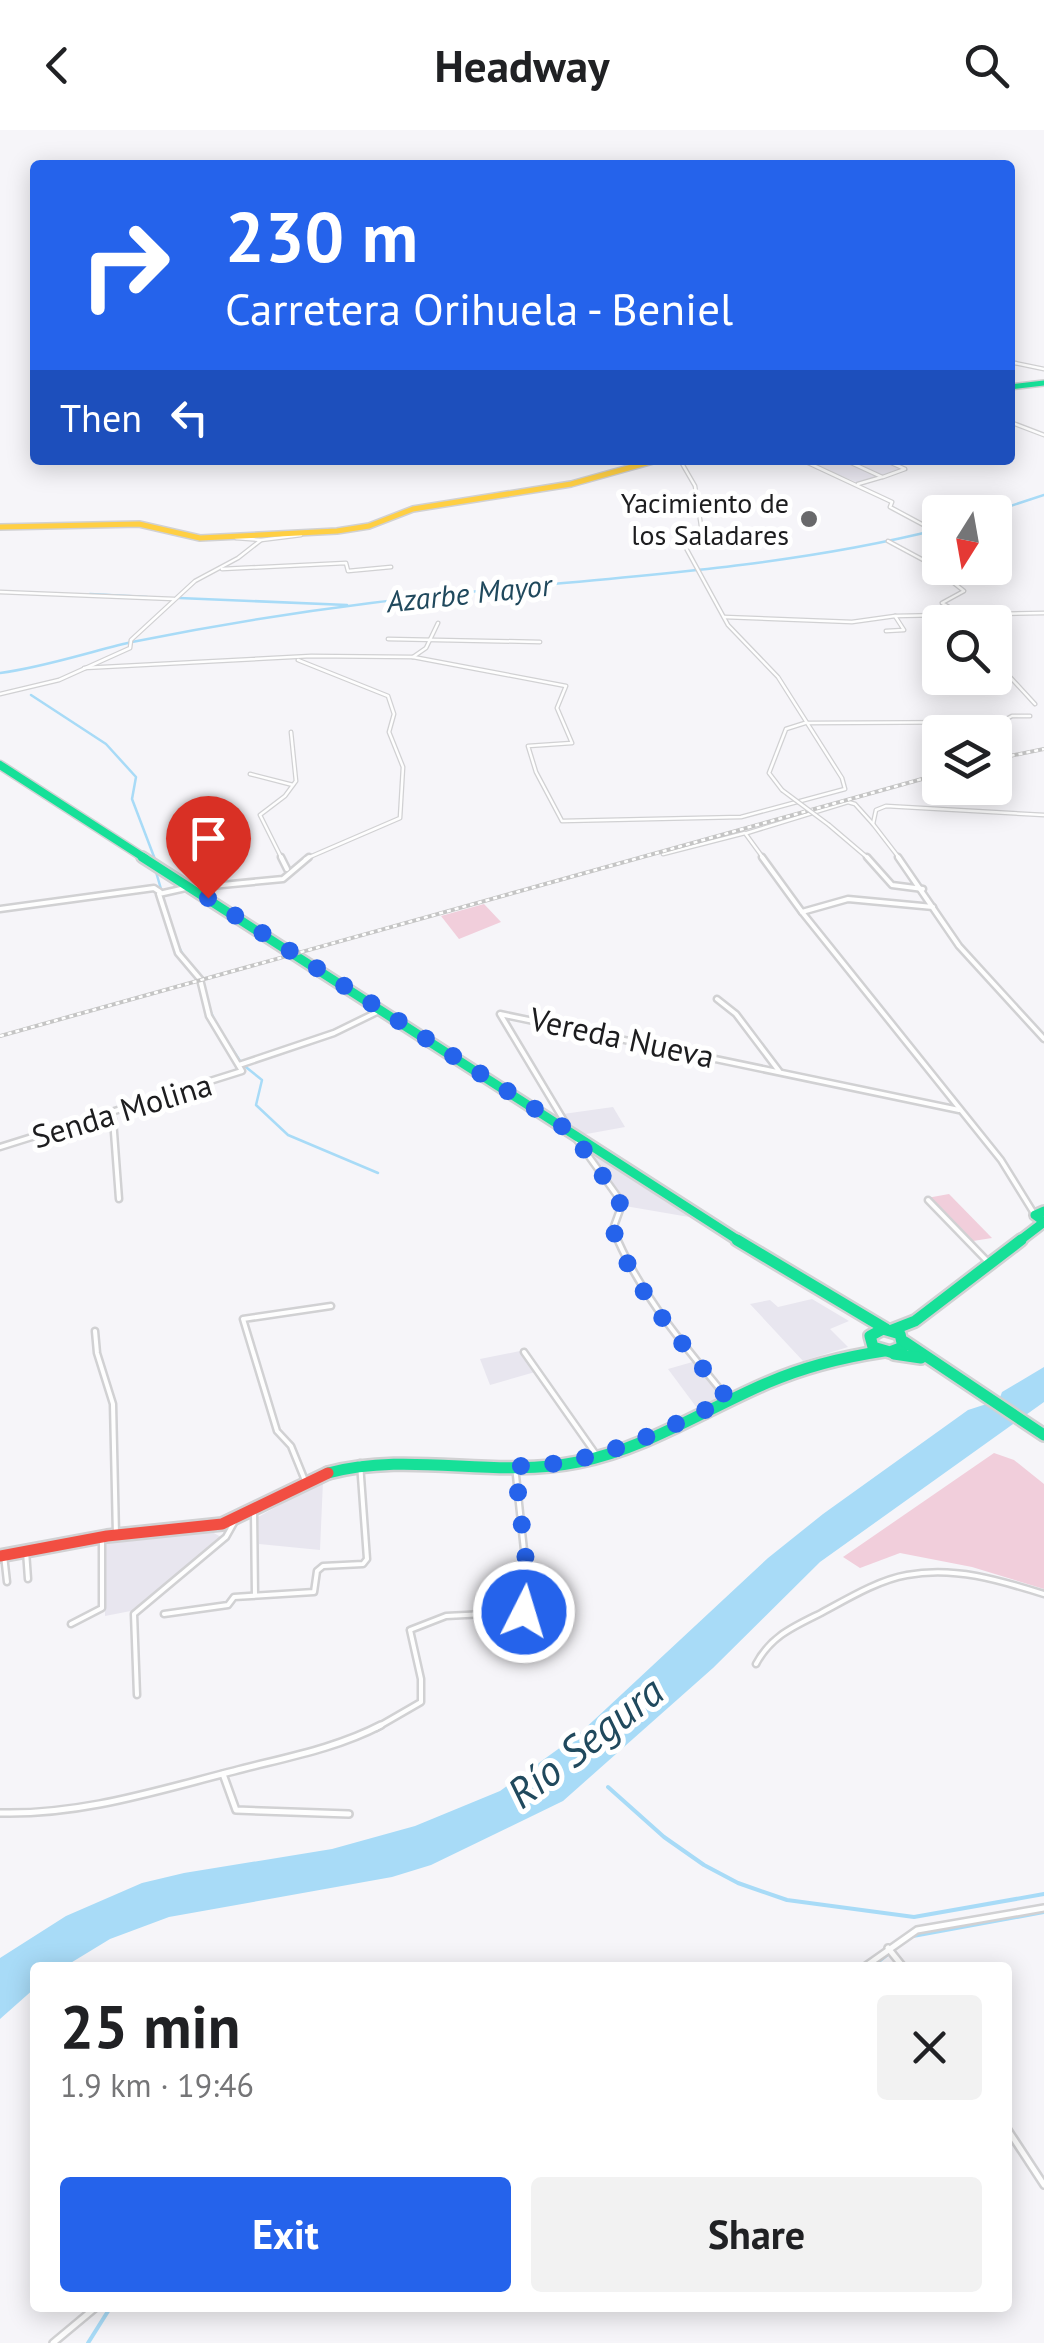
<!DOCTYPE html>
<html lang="en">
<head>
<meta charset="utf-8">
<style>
  :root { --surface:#fff; --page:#f2f2f2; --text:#202124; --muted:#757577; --accent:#2563eb }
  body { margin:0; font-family:"PT Sans",sans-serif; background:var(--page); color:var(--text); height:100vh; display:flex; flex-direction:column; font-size:38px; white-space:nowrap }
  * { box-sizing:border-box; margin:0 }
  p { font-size:32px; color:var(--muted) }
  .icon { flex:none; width:55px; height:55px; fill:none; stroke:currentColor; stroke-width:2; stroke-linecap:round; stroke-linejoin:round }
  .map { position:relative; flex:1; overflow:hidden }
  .details { position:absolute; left:30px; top:1832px; width:982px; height:350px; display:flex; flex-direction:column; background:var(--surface); border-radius:10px; box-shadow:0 5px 25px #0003 }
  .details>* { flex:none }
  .hud { position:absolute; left:30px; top:30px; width:985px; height:305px; border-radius:10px; box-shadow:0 5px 25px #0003; background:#2563eb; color:#fff; overflow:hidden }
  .needle { width:65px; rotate:191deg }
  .buttons { position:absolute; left:922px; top:365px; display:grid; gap:20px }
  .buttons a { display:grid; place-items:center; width:90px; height:90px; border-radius:10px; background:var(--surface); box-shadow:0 5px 25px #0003; font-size:50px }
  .pin { position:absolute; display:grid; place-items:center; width:85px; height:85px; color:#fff; margin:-102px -42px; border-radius:50% 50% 50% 0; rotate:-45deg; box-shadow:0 0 10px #0007 }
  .pin .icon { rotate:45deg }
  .me { position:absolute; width:110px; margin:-55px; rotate:5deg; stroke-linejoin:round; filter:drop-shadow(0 0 8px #0008) }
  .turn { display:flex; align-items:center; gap:35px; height:210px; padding:0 30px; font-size:45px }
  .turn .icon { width:130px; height:130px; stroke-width:2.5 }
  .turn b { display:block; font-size:70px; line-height:85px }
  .then { display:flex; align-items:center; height:95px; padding:0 30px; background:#0003; gap:20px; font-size:38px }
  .round { display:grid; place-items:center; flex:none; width:105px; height:105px; border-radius:10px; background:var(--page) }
  .head { display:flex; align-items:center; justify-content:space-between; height:170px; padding:0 30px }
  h1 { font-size:60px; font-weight:700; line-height:75px }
  .button { display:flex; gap:20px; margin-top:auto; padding:20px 30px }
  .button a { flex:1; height:115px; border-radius:10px; background:var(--accent); color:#fff; font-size:40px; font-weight:700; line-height:115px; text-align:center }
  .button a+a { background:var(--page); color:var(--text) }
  header { display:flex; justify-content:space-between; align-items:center; height:130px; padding:0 30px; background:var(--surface); font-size:45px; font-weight:700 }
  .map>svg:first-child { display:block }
  .built { fill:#e8e6ef }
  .green { fill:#f1cedb }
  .water { fill:#a8dbf7 }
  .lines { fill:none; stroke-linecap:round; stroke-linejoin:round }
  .stream-far1 { stroke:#a8dbf7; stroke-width:2.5 }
  .stream { stroke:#a8dbf7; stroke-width:4 }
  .street-far2-casing { stroke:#d1d1d3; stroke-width:5 }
  .street-far1-casing { stroke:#d1d1d3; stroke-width:9 }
  .street-casing { stroke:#d1d1d3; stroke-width:10 }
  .fast-far3-casing { stroke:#d1d1d3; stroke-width:8 }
  .fast-far2-casing { stroke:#d1d1d3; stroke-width:11 }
  .fast-far1-casing { stroke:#d1d1d3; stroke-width:14 }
  .fast-casing { stroke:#d1d1d3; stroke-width:16 }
  .slow-casing { stroke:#d1d1d3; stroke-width:8 }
  .jam-casing { stroke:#d1d1d3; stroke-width:16 }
  .street-far2 { stroke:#fefefe; stroke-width:2.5 }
  .street-far1 { stroke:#fefefe; stroke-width:4 }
  .street { stroke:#fefefe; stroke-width:5 }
  .fast-far3 { stroke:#16e098; stroke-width:5 }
  .fast-far2 { stroke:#16e098; stroke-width:8 }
  .fast-far1 { stroke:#16e098; stroke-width:9 }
  .fast { stroke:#16e098; stroke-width:11 }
  .slow { stroke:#ffcf43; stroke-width:5 }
  .jam { stroke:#f24e42; stroke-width:11 }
  .rail-casing { stroke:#c5c5c5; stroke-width:4 }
  .rail { stroke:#fff; stroke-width:2.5; stroke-dasharray:4; stroke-linecap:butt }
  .street-bridge-casing { stroke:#d1d1d3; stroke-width:5; stroke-linecap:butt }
  .street-bridge { stroke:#fefefe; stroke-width:2.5 }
  .route { stroke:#2563eb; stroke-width:18; stroke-dasharray:0 32.4 }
  .poi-dot { fill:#69696b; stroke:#fff; stroke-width:4 }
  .labels { text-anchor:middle; stroke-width:10; stroke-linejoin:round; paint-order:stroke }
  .far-poi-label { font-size:28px; fill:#1d1d1f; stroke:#fff; text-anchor:end }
  .far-water-label { font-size:30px; font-style:italic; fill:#20495d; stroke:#fff }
  .street-label { font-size:32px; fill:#1d1d1f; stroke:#fff }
  .near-water-label { font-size:42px; font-style:italic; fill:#20495d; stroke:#fff }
</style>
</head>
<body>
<header><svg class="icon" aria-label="back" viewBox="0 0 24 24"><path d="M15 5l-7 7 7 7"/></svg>Headway<svg class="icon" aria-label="search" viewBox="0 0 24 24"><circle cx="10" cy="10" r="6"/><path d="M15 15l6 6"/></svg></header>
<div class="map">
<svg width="1044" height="2213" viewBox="0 0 1044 2213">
  <rect width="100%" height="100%" fill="#f6f5f9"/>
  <g class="built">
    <polygon points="801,330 888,330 908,340 864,355"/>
    <polygon points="613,977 625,997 581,1005 563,984"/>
    <polygon points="585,1019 689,1087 625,1076"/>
    <polygon points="812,1169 849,1191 830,1199 848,1217 803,1231 750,1174 770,1170 778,1177"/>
    <polygon points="520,1221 535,1242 490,1255 480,1229"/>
    <polygon points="696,1231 723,1266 697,1278 668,1239"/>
    <polygon points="323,1351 320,1420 259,1414 258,1387"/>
    <polygon points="212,1402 221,1407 136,1480 105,1486 105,1412"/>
  </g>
  <g class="green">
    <polygon points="484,774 501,792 459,809 441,786"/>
    <polygon points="949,1064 992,1108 973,1111 927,1068"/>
    <polygon points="994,1323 1014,1330 1044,1354 1044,1459 972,1437 900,1423 860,1438 843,1427"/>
  </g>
  <polygon class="water" points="1044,1237 1044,1272 820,1432 713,1538 563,1671 431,1735 392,1747 169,1787 110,1809 64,1837 35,1838 35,1858 0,1889 0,1828 66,1786 142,1753 184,1743 332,1719 415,1696 500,1661 579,1604 768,1428 823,1384 968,1280 999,1270 1002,1262"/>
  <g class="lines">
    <g class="stream-far1">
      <polyline points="992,382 1044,365"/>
      <polyline points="90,464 147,467"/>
      <polyline points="179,468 347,475"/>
      <path d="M0,543C45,537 88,522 132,512C211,496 291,483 371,473C562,448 753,446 940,399"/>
      <polyline points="31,565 106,614 136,647 132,669 156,732"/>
      <polyline points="156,742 161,759"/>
      <polyline points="175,809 185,829"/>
      <polyline points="209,878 218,898"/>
      <polyline points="223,905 240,931"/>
      <polyline points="242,934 262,950 256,975 288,1005 378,1043"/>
    </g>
    <g class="stream">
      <polyline points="608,1657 664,1707 704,1735 738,1753 787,1770 914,1787 1044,1764"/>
      <polyline points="913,1806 1044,1782"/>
      <polyline points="870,1838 888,1824"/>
      <polyline points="88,2213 110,2178"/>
    </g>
    <defs>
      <g id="street-far2">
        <polyline points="1010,232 1044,239"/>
        <polyline points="1010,292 1044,305"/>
        <polyline points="802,330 892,372 890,377 931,399"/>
        <polyline points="845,330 882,347 858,354"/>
        <polyline points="883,347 905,339 885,330"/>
        <polyline points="236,408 261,410 301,405"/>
        <polyline points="888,411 927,432 964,461 942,473 962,485"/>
        <polyline points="222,439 346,433 348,441 391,437"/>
        <polyline points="0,462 174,469"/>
        <polyline points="724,487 852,492 895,486 1044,483"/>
        <polyline points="886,501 904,500 895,486"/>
        <polyline points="940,506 934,506 940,513"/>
        <polyline points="388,509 540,512"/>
        <polyline points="413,527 426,518 438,493"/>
        <polyline points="298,530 388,566 394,584 389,602 403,637 400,688 305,729"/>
        <polyline points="84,538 311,526 413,527 566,556 557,578 572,613 528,616 536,642 562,691 741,687 845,659 842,648 778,547 728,495 686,418 703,409 695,356 680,330"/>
        <polyline points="995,543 1011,548 1035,574"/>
        <polyline points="0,564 59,550 130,518 131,510 195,451 238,428 261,410"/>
        <polyline points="808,593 1001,592 1012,586 1030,586"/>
        <polyline points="250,644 293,655"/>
        <polyline points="782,660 769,643 786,599 805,593"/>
        <polyline points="829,695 869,729"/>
        <polyline points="747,703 848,672 855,674 873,694"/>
        <polyline points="663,724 745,703 764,729"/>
        <polyline points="282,729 260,685 285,666 296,651 291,602"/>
        <polyline points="900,729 873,694 876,680 886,676 1044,685"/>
      </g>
      <g id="street-far1">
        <polyline points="281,727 287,739"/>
        <polyline points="762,727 802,782"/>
        <polyline points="867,727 892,755 923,759"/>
        <polyline points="898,727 959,816 1044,909"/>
        <polyline points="191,758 283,749 309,727"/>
        <polyline points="933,777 848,769 802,782 1001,1030 1035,1085"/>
        <polyline points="0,779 154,758 160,762"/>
        <polyline points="717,869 736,884 779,941"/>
        <polyline points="239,935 334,903 379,881"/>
        <polyline points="109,982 113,989 119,1069"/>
        <polyline points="569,999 500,884 959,980"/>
        <path d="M575,1007L618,1067L621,1077L613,1099C639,1164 684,1215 728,1269"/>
        <polyline points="0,1017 242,941 209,886 200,849 178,823 159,764 190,757"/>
        <polyline points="928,1070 989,1133"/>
        <polyline points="95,1201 97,1223 113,1274 116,1405"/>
        <polyline points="524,1222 595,1323"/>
        <polyline points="515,1336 529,1467 521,1473 527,1479"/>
        <polyline points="306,1353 291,1316 277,1301 243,1189 331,1176"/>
        <polyline points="254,1381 255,1465"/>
        <polyline points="26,1421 28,1449"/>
        <polyline points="4,1425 7,1452"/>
        <polyline points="164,1484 228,1475 234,1467 314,1462 317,1441 323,1436 363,1434 367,1429 360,1333"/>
        <polyline points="71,1494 102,1478 102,1407"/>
        <path d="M756,1534C771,1506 793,1497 821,1483C847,1469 878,1450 907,1445C954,1436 999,1450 1044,1464"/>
        <polyline points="137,1565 134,1484 226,1407 235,1391"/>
        <polyline points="376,1598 421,1572 421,1549 410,1500 446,1486 524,1482 532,1478"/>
      </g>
      <g id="street">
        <polyline points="223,1644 236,1680 349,1684"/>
        <path d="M0,1683C82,1685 155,1661 234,1641C283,1628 335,1619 381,1595"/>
        <polyline points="888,1818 904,1838"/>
        <polyline points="863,1838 917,1800 1044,1778"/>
        <polyline points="1008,2000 1044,2055"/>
        <polyline points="53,2213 95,2178"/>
      </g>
      <polyline id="fast-far3" points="1010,257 1044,253"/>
      <polyline id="fast-far2" points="0,635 146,729"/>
      <g id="fast-far1">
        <polyline points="142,727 741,1112"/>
        <polyline points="1043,1091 1035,1085 1044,1081"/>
        <polyline points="1018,1112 1044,1092"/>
      </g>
      <g id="fast">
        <polyline points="737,1110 886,1199"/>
        <polygon points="883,1199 900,1204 903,1217 890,1222 873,1217 870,1206"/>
        <polyline points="892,1200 915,1191 1021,1110"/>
        <polyline points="905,1212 1044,1305"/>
        <polyline points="894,1224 921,1228"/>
        <path d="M328,1343C411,1321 494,1349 578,1332C645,1319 704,1280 767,1253C804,1237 844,1227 884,1221"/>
      </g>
      <polyline id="slow" points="0,397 139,394 200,408 337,401 369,396 413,379 571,354 657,330"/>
      <polyline id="jam" points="0,1426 107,1406 222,1394 328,1343"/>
    </defs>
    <use href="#street-far2" class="street-far2-casing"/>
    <use href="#street-far1" class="street-far1-casing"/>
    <use href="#street" class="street-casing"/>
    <use href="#fast-far3" class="fast-far3-casing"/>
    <use href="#fast-far2" class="fast-far2-casing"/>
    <use href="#fast-far1" class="fast-far1-casing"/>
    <use href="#fast" class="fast-casing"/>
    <use href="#slow" class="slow-casing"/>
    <use href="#jam" class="jam-casing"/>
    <use href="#street-far2" class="street-far2"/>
    <use href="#street-far1" class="street-far1"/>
    <use href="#street" class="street"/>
    <use href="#fast-far3" class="fast-far3"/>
    <use href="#fast-far2" class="fast-far2"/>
    <use href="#fast-far1" class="fast-far1"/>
    <use href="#fast" class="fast"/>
    <use href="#slow" class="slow"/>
    <use href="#jam" class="jam"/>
    <defs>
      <g id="rail">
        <polyline points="995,629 1044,619"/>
        <polyline points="0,906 940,644"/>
      </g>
    </defs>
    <use href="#rail" class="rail-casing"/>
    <use href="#rail" class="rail"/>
    <defs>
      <polyline id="street-bridge" points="782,660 829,695"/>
    </defs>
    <use href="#street-bridge" class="street-bridge-casing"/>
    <use href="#street-bridge" class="street-bridge"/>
  </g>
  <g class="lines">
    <path class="route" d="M208,768L571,1002L618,1067L621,1077L613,1099C635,1165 686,1216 728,1269C659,1302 593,1337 515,1336L530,1466L521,1473L528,1480L524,1482"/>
  </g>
  <circle class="poi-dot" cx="809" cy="389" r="10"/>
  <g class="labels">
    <g class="far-poi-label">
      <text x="789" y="383">Yacimiento de<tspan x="789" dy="32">los Saladares</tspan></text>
    </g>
    <g class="far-water-label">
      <text transform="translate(469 464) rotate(-6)" y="10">Azarbe Mayor</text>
    </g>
    <g class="street-label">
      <text transform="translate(622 908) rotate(12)" y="11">Vereda Nueva</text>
      <text transform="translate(122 981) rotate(-17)" y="11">Senda Molina</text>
    </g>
    <g class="near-water-label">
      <text transform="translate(585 1612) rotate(-38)" y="15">Río Segura</text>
    </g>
  </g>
</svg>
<div class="buttons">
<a><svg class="needle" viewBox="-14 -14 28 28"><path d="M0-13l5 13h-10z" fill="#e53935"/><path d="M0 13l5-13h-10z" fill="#757577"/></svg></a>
<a><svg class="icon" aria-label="search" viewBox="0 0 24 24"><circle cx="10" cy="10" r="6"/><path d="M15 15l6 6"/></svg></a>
<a><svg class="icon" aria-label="layers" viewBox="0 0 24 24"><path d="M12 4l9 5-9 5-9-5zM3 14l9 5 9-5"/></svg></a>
</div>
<div class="pin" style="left:208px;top:768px;background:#d93025"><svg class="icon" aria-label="arrive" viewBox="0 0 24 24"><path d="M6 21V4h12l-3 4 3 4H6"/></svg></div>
<svg class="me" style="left:524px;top:1482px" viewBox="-20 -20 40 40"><circle r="17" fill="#2563eb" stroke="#fff" stroke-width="3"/><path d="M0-11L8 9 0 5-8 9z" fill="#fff"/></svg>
<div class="hud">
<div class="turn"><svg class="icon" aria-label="right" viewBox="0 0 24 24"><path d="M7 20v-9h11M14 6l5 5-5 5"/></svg><div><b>230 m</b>Carretera Orihuela - Beniel</div></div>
<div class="then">Then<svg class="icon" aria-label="left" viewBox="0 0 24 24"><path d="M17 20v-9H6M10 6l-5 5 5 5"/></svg></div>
</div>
<section class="details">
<div class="head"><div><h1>25 min</h1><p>1.9 km · 19:46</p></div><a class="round"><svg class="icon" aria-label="close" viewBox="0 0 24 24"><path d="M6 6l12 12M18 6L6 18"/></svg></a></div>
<div class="button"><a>Exit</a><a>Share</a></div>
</section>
</div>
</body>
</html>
